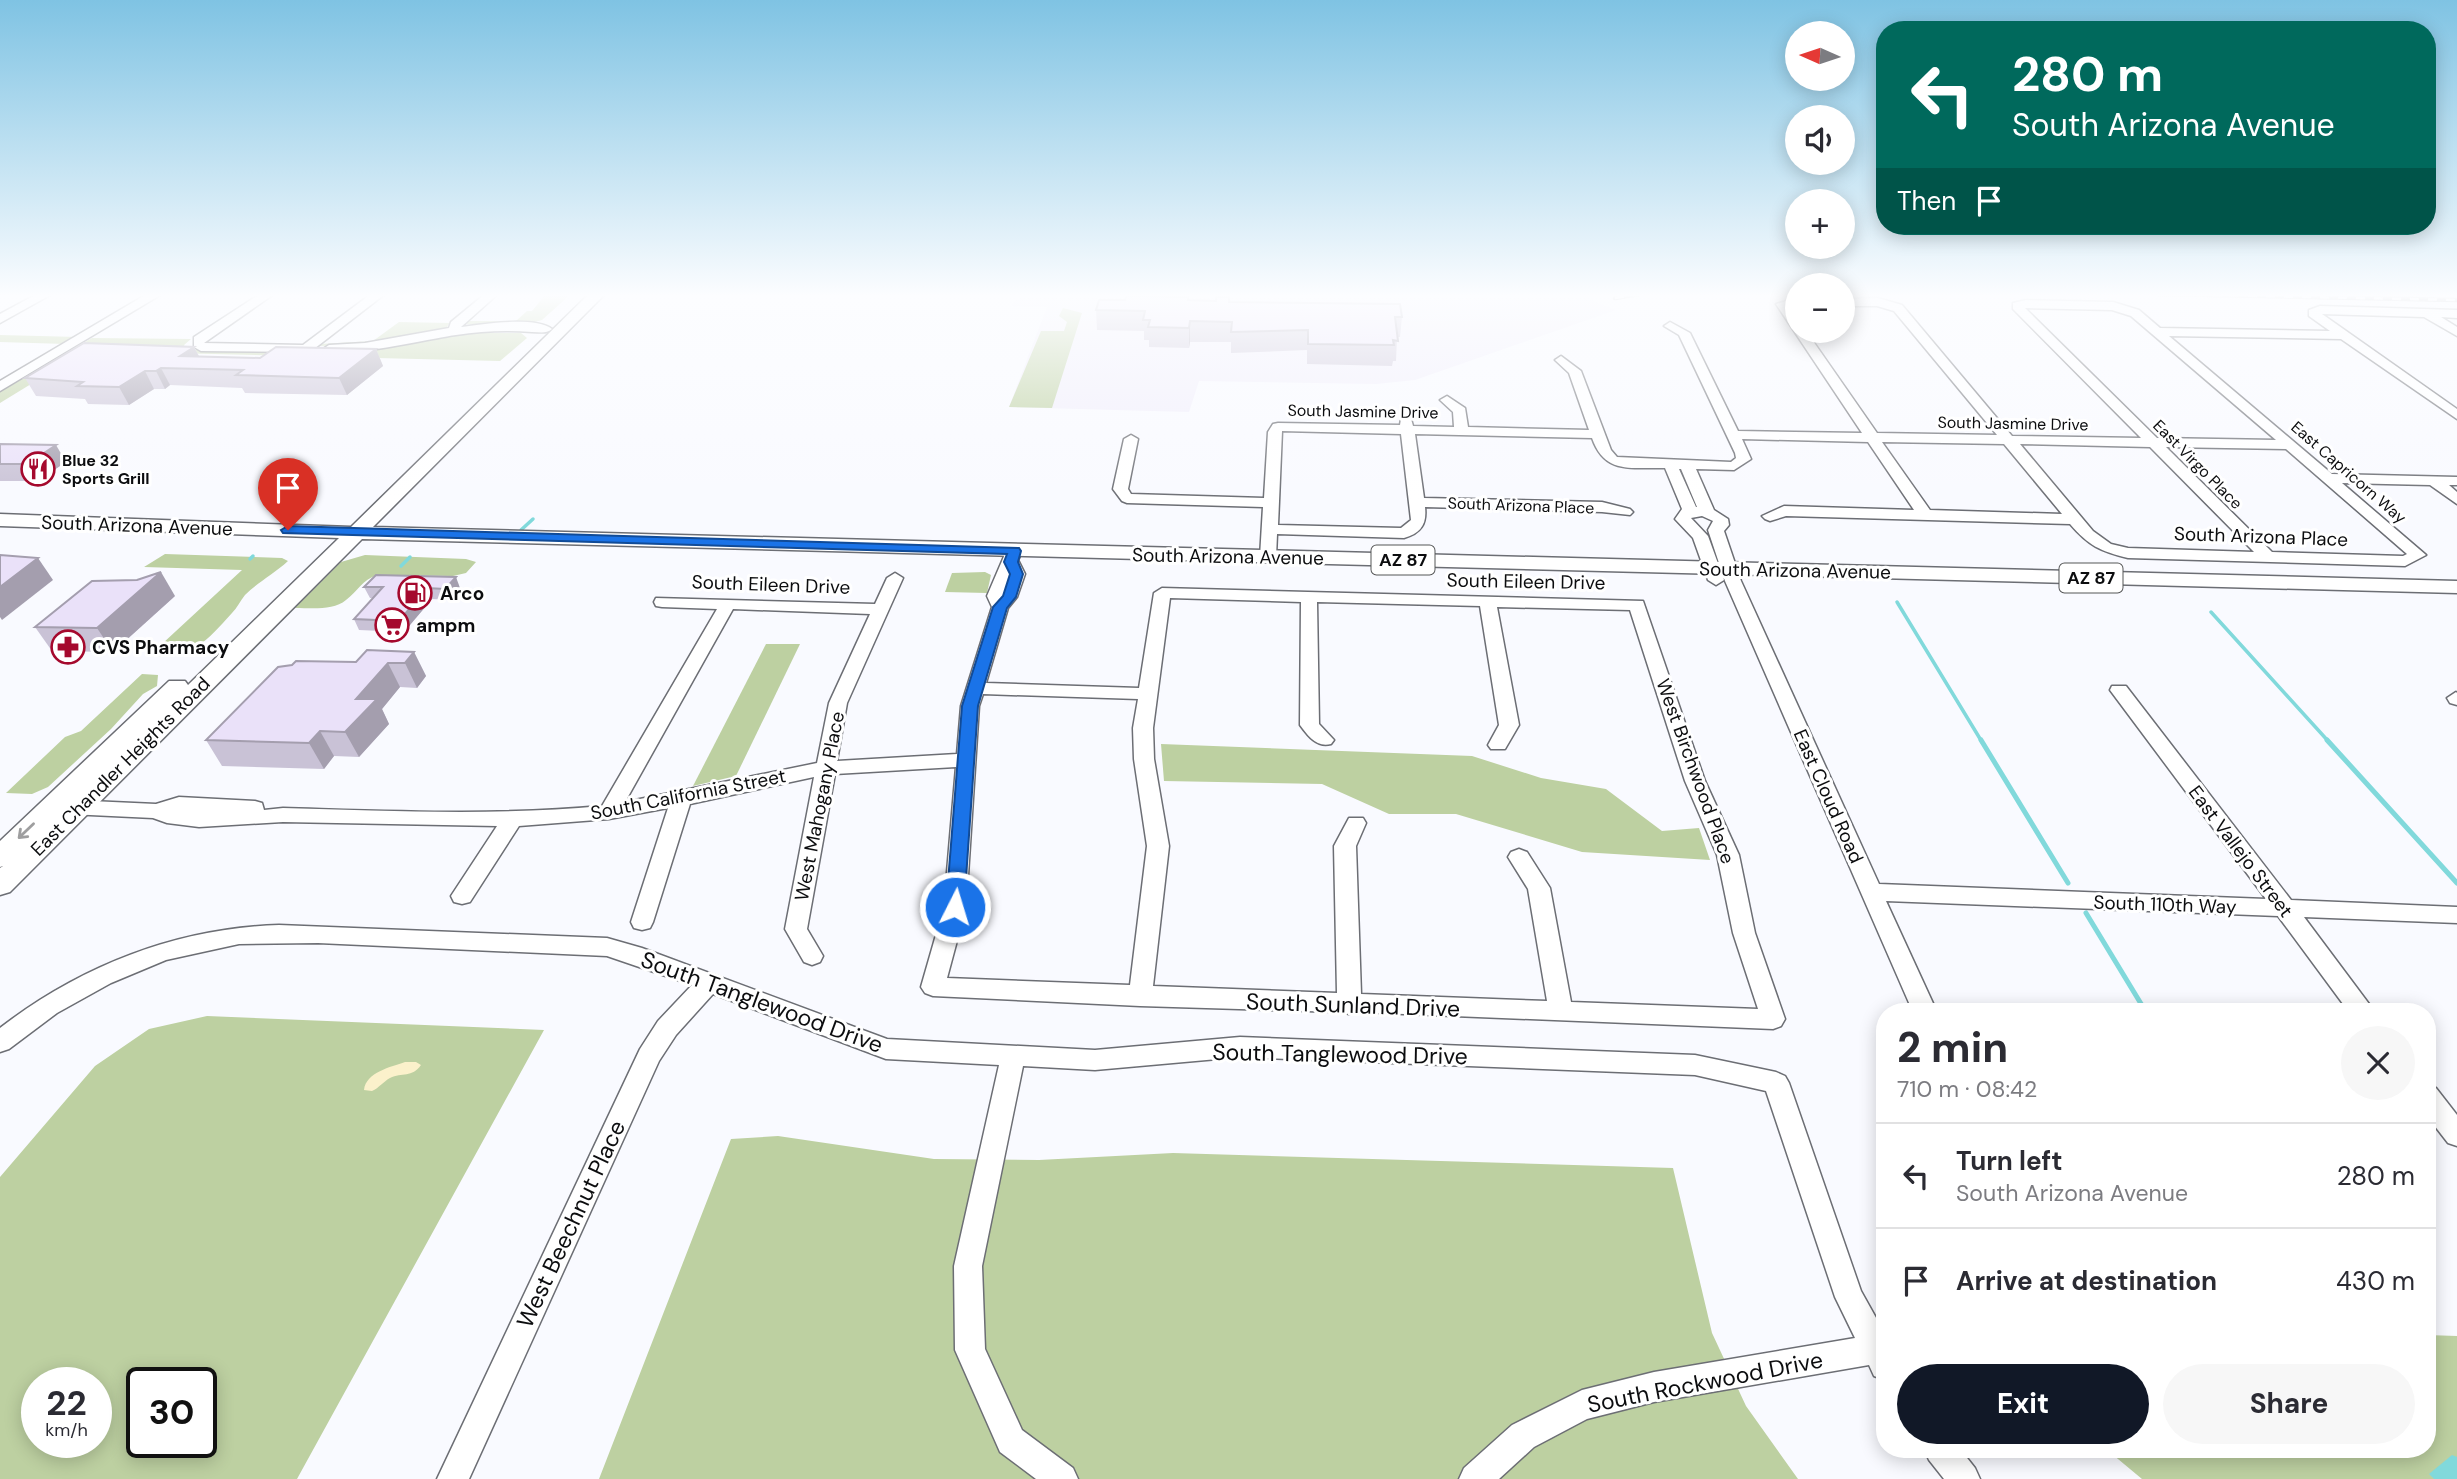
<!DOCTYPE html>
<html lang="en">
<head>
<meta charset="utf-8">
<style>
  :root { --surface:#fff; --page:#f7f7f7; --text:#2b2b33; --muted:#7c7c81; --line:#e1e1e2; --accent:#111827 }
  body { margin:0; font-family:"DM Sans",sans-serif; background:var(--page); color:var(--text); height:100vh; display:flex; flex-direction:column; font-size:26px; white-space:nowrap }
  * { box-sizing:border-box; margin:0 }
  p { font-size:23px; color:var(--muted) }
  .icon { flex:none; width:38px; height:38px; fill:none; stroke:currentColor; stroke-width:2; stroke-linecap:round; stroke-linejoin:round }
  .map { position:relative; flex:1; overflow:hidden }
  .panel { position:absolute; left:1876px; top:1003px; width:560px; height:455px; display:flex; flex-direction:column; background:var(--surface); border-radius:28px; box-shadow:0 4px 18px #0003 }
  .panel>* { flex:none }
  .banner { position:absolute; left:1876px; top:21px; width:560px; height:214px; border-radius:28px; box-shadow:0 4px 18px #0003; background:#00695c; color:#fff; overflow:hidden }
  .needle { width:46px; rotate:273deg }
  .controls { position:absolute; left:1785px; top:21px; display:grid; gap:14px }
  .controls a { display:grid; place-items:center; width:70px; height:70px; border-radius:50%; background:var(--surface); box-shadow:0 4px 18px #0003; font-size:35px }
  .speed { position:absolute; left:21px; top:1367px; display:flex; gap:14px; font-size:35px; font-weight:700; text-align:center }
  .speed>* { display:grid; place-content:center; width:91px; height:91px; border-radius:50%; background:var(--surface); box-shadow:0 4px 18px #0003; line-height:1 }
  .speed small { font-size:18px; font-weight:400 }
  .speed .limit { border:4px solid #111; border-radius:10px; background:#fff; color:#111 }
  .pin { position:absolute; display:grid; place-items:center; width:60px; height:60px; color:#fff; margin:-72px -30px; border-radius:50% 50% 50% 0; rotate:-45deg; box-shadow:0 0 7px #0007 }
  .pin .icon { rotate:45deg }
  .me { position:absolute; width:77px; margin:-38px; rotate:5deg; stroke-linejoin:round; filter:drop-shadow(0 0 5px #0008) }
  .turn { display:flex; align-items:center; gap:24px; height:147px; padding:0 21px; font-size:32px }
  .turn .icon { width:91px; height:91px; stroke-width:2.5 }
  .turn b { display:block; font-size:49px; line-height:60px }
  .then { display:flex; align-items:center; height:66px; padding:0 21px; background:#0003; gap:14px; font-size:26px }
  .round { display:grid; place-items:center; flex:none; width:74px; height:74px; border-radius:37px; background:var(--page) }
  .headline { display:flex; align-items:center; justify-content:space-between; height:119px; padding:0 21px }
  h1 { font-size:42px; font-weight:700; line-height:52px }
  .button { display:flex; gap:14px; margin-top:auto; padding:14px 21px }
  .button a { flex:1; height:80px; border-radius:42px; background:var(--accent); color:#fff; font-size:28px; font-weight:700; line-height:80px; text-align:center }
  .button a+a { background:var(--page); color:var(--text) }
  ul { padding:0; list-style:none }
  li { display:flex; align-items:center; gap:21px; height:105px; padding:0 21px; border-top:2px solid var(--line) }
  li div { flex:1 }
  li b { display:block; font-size:26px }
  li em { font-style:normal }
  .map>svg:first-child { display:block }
  .industrial { fill:#f1eefb }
  .green { fill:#bdd0a1; fill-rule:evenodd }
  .sand { fill:#fbf1cb }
  .water { fill:#81d9db }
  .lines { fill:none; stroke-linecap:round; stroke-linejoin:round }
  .stream-far1 { stroke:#81d9db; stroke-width:3.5 }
  .stream { stroke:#81d9db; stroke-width:5 }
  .minor-casing { stroke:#6c6e74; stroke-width:3 }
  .major-casing { stroke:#6c6e74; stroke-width:3 }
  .minor { fill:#fff; fill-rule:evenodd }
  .major { fill:#fff; fill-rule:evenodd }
  .rail-casing { stroke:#303134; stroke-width:4.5 }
  .rail { stroke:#fff; stroke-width:2.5; stroke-dasharray:9; stroke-linecap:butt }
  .wall { fill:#c9c2d6 }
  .shaded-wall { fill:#a49eae }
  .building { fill:#eae1f9; stroke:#a49eae; stroke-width:2 }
  .oneway { stroke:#9e9e9f }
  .route { fill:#1a73e8; stroke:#114b97; stroke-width:2 }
  .labels { text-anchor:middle; stroke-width:6; stroke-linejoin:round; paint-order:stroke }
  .far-street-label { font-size:16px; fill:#0c0d0f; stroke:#fff }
  .far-poi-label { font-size:16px; font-weight:bold; fill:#0c0d0f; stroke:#fff; text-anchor:start }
  .shield { fill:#fff; stroke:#555657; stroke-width:2 }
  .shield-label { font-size:18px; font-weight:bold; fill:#0c0d0f }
  .street-label { font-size:19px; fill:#0c0d0f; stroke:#fff }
  .poi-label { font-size:19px; font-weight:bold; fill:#0c0d0f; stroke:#fff; text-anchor:start }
  .near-street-label { font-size:23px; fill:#0c0d0f; stroke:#fff }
</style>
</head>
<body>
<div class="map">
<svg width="2457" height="1479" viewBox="0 0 2457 1479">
  <rect width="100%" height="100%" fill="#f9faff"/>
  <polygon class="industrial" points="1018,294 1582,296 1616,310 1415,380 1376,384 1199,381 1189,412 1009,407 1047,307 1012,306"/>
  <g class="green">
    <polygon points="546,294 571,294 542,320 527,324 465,324 468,321 516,321 527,311 532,311"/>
    <polygon points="1063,308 1082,313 1052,408 1009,407 1041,331 1064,331 1067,322 1059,316"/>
    <polygon points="399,322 450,323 445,329 371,344 320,346 319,344 373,341"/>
    <polygon points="465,333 521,333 527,338 500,361 85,351 0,403 0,392 92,338 191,339 184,345 185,348 194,350 348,352"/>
    <polygon points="0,335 79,337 66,344 0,342"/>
    <path d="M165,554L282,558L288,561C274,574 258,582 245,595C240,601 237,608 232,613C204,644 192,658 149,656L242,570L144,567Z"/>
    <path d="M365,555L466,559L476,562L466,573L453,576L377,575C362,580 358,591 346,600C333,611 311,608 295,608L341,562Z"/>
    <polygon points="985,572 991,575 987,593 945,592 952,573"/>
    <polygon points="766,644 800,644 736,776 693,786"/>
    <polygon points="142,674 158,675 157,686 143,694 111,729 48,787 32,794 6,793 65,737 81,731"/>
    <polygon points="1161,744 1472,756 1541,778 1606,789 1662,831 1699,828 1710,860 1582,852 1456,814 1389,814 1322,784 1164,781"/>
    <path d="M207,1016L544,1030L297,1479H0V1177L95,1066L149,1029ZM37,1382H96V1442H37ZM142,1382H201V1442H142Z"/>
    <polygon points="778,1136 934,1159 1039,1160 1173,1153 1673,1168 1712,1333 1746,1406 1798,1479 599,1479 731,1139"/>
    <polygon points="2427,1335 2457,1336 2457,1479 2142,1479 2106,1449 2427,1449"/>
  </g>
  <path class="sand" d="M405,1062H416L421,1065C412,1078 402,1072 390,1078C384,1081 379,1088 372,1091L364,1090C366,1072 391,1067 405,1062Z"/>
  <polygon class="water" points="2452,1455 2457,1457 2457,1479 2434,1479 2429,1474"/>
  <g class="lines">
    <g class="stream-far1">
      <polyline points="521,530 533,519"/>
      <polyline points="250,559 253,556"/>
      <polyline points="401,566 410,557"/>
      <polyline points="1897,602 1982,742"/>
      <polyline points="2211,612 2329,742"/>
    </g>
    <g class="stream">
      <polyline points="1981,740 2068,883"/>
      <polyline points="2327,740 2457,883"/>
      <polyline points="2086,913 2146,1012"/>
    </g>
    <defs>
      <g id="minor">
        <polygon points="37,294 52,294 0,323 0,314"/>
        <polygon points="147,294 162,294 0,391 0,381"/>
        <polygon points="260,294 274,294 204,343 303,345 371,294 385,294 310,352 201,351 194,347 194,337"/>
        <path d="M485,294H498L461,327C483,324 535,316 552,329C546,334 540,332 532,332C506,330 482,331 456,335C432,338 338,361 323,349L329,345L365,343L449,328L451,322Z"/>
        <path d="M1797,298V304L1789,306L1797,318V331H1806L1877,433L1997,435L1894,311L1877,306H1843V299L1878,298L1902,305L2012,436L2141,438L2013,309V303L2026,300L2113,302L2139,310L2160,328L2330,331L2309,316V310L2320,306L2457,310V318L2441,317L2457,327V336L2424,317L2322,314L2457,409V419L2341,339L2169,336L2332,474L2457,477V485H2449L2457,492V504L2430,485L2342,483L2426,555L2405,566L2128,558C2100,551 2089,546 2070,524L1786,516L1770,521L1765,519L1762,516L1784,506L1914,510L1868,442L1742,439L1751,459L1734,470L1696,469L1714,510L1728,519L1729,525L1724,531L1741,581L1879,884L2266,899L2110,690L2112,686H2126L2291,900L2457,907V923L2304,917L2375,1012H2349L2278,916L1886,901L1937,1012H1913L1725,581L1708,530L1713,521L1702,516L1691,518L1708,536L1724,580L1716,585L1708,580L1693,538L1675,519L1682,509L1665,468C1631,467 1605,475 1592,438L1415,434L1424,498L1602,502L1630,509L1633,512L1630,515L1602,512L1425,507C1427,524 1421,533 1404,538L1277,534L1276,557L1268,562L1260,557L1263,507L1127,503L1122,501L1113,489L1124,439L1131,435L1138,439L1128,489L1131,494L1264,498L1268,432L1273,424L1278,423L1400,425L1401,419H1411L1413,426L1454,427L1453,412L1440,400L1447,396L1465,408L1468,427L1589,430L1569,373L1555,360L1561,356L1581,371L1611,450L1617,457L1731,462L1736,458L1735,453L1679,335L1664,326L1670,322L1690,333L1738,431L1862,433L1776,304ZM2025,308L2112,310L2131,316L2276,440L2157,438ZM1282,431L1401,434L1411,520L1401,528L1278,525ZM1882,442L2004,444L2062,514L1930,510ZM2020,444L2150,447L2254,552L2128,548L2111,544L2093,531ZM2166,447L2286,449L2407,554L2403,556L2272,552ZM1679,469H1681L1697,507H1696Z"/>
        <path d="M1013,549L1021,554L1018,560L1025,574L1017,597L1008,608L986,683L1139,688L1154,593L1162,588L1643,601L1705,781L1739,855L1755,933L1785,1019L1781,1026L1773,1029L1355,1012L1349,1014L1341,1012L1140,1006L933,996L925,993L921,987L944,907L956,767L835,774L807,929L823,956L820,962L812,965L804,962L785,929L814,777L690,804L653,922L650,928L642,930L634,928L631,922L668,808L609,819L519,826L470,902L462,904L454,902L451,896L497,826L283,822L199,827L167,823L153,818L69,814L62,812L59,807L62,802L69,800L156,804L179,797L255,801L262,803L264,810L283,808C390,811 496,816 602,806L717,609L662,607L656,606L654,602L656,598L875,604L887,578L895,573L903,578L847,703L837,761L957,754L961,706L992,607L987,596L1005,554ZM1170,598L1301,602L1300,725C1308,736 1317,748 1331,744L1334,740L1319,724L1317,602L1480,606L1499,725L1488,745L1491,749H1505L1519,725L1497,607L1630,610L1685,781L1717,855L1733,933L1758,1009L1571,1002L1550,888L1527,852L1519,849L1511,852L1508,857L1528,889L1547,1001L1361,994L1356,846L1366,823L1363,818H1349L1334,846L1337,993L1153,986L1169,846L1154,759L1153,728ZM733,609L870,614L829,703L817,763L625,802ZM983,694L1138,699L1133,728L1134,759L1147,846L1130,985L947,978L966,907L979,706Z"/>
        <polygon points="2456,692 2457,693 2457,705 2450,703 2447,698"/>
        <path d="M279,925L607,938L642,948L887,1039L1095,1050L1240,1037L1695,1055L1776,1072L1785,1076L1789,1083L1861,1291L1885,1334V1380L1874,1376L1869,1365L1654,1402L1587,1419L1534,1447L1499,1479H1459L1464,1468L1512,1425L1582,1390L1654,1372L1855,1338L1835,1297L1766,1091L1695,1075L1240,1057L1095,1070L1023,1066L982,1266L985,1349L1022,1430L1073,1468L1078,1479H1036L1000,1452L955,1350L954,1266L999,1065L886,1059L713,994L676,1035L659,1061L469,1479H437L640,1049L658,1021L692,985L607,956L318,943L239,944L166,960L111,983L57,1013L9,1049L0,1052V1028C80,966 177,928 279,925Z"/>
        <polygon points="2427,1085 2436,1088 2457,1115 2457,1146 2448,1143 2427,1116"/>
        <polygon points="1924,1449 1960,1449 1975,1468 1980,1479 1944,1479 1929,1460"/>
      </g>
      <polygon id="major" points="589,294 605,294 373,527 2457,581 2457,593 362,539 10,892 0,895 0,868 3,866 0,867 0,841 169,681 185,681 188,685 339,538 0,526 0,514 351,527"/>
    </defs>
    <use href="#minor" class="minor-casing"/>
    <use href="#major" class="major-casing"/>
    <use href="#minor" class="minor"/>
    <use href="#major" class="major"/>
    <defs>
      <g id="rail">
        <polyline points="2158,294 2457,300"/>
        <polyline points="1615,298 1639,294"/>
      </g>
    </defs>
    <use href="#rail" class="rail-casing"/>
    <use href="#rail" class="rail"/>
  </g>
  <g class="wall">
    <polygon points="1188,297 1188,300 1229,302 1402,317 1400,337 1397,337 1396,361 1393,361 1392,366 1307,364 1307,350 1231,353 1231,342 1190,342 1189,348 1149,347 1149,340 1144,340 1144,331 1097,330 1096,310 1125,300"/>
    <polygon points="194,347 199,356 260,358 376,349 383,366 347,395 245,393 242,388 170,385 165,389 154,389 129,405 88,404 85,399 36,396 25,378"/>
    <polygon points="0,444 66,462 45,476 32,481 0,481"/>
    <polygon points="364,587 460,588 450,600 432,599 404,632 359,630 354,619 373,598 370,598"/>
    <polygon points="175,596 113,652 52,651 35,627"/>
    <polygon points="414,652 426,676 417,688 400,687 382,709 389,724 359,757 334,756 324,769 222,766 206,740 292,665 356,662"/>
  </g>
  <g class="shaded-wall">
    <polygon points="1190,321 1190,342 1189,348 1189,328"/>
    <polygon points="194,347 203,364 180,356"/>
    <polygon points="376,349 383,366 347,395 339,378"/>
    <polygon points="161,368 170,385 165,389 156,371"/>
    <polygon points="145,371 154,389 129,405 119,387"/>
    <polygon points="56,445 66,462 45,476 32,481 21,464"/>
    <polygon points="38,558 53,580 2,620 0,617 0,587"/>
    <polygon points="161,572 175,596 113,652 97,628"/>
    <polygon points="456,577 460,588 450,600 445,589"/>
    <polygon points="427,588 432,599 404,632 399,621"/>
    <polygon points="414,652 426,676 417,688 405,663"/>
    <polygon points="388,663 400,687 382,709 389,724 359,757 345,732 356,699"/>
    <polygon points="320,731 334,756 324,769 309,743"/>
  </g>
  <g class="building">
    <polygon points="1126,296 1188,297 1188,300 1216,301 1216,297 1229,297 1229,302 1400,304 1402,317 1395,317 1398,341 1393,340 1394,345 1308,344 1308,330 1231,332 1232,322 1190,321 1189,328 1148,327 1150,320 1143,320 1145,311 1096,310 1099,300 1125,300"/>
    <polygon points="84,343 194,347 180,356 260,358 276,347 376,349 339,378 236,375 243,370 161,368 156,371 145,371 119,387 77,386 83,382 25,378"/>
    <polygon points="0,444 56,445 35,459 21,464 0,464"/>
    <polygon points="0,555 38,558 0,587"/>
    <polygon points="161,572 97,628 35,627 92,581 137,580"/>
    <polygon points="376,575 456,577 445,589 427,588 399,621 354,619 383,587 364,587"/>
    <polygon points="367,650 414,652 405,663 388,663 356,699 377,699 345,732 320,731 309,743 206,740 278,667 292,665 296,661 356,662"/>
  </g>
  <defs><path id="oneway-shaft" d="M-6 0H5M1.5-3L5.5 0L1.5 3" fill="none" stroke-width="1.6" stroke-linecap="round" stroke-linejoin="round" transform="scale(1.75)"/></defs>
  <use class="oneway" href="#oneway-shaft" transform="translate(26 831) rotate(136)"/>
  <linearGradient id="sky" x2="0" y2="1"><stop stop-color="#7fc3e3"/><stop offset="0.59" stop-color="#fcfdff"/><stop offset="1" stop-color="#fcfdff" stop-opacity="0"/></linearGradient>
  <rect width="2457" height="501" fill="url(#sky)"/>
  <polygon class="route" points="288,526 1019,548 1021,551 1018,562 1023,574 1016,597 1007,608 978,706 964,907 961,912 949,912 946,907 962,706 993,607 1003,596 1010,574 1004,562 1007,554 283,533 281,530"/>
  <defs>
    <symbol id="restaurant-ring" viewBox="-11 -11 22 22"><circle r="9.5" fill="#fff" stroke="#a5092d" stroke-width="1.5"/><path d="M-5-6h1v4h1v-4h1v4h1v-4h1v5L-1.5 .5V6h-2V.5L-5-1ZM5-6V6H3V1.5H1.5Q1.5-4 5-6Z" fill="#a5092d"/></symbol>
    <symbol id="fuel-ring" viewBox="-11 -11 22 22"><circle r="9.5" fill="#fff" stroke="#a5092d" stroke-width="1.5"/><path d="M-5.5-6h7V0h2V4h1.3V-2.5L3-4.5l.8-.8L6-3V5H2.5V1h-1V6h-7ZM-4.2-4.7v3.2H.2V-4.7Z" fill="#a5092d"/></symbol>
    <symbol id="supermarket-ring" viewBox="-11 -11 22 22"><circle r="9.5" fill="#fff" stroke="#a5092d" stroke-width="1.5"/><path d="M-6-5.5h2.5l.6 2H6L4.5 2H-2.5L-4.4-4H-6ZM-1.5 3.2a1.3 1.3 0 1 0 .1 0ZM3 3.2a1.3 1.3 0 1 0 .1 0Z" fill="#a5092d"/></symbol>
    <symbol id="pharmacy-ring" viewBox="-11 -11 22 22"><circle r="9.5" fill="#fff" stroke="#a5092d" stroke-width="1.5"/><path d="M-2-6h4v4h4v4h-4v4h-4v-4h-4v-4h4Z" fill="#a5092d"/></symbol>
  </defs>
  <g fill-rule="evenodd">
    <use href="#restaurant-ring" x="19" y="450" width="38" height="38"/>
    <use href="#fuel-ring" x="396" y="574" width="38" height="38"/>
    <use href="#supermarket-ring" x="373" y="606" width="38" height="38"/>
    <use href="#pharmacy-ring" x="49" y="628" width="38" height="38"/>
  </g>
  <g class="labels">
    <g class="far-street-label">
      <text transform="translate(1363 411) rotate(1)" y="6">South Jasmine Drive</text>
      <text transform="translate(2013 423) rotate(1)" y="6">South Jasmine Drive</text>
      <text transform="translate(2198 464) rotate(45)" y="6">East Virgo Place</text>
      <text transform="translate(2349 472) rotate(41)" y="6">East Capricorn Way</text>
      <text transform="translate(1521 505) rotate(2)" y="6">South Arizona Place</text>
    </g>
    <g class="far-poi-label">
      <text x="62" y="466">Blue 32<tspan x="62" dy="18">Sports Grill</tspan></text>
    </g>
    <g class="shield">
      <rect x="1371.5" y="545.5" width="63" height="29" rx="5"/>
      <rect x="2059.5" y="563.5" width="63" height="29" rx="5"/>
    </g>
    <g class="shield-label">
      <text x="1403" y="566">AZ 87</text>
      <text x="2091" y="584">AZ 87</text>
    </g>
    <g class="street-label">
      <text transform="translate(137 525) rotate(2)" y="7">South Arizona Avenue</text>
      <text transform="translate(2261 536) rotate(2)" y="7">South Arizona Place</text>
      <text transform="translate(1228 556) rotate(1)" y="7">South Arizona Avenue</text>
      <text transform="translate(1795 570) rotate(1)" y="7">South Arizona Avenue</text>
      <text transform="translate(1526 581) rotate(1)" y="7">South Eileen Drive</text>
      <text transform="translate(771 584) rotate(2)" y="7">South Eileen Drive</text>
      <text transform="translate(120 766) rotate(-45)" y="7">East Chandler Heights Road</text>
      <text transform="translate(1696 771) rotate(70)" y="7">West Birchwood Place</text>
      <text transform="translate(688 794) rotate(-11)" y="7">South California Street</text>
      <text transform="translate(1829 796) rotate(66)" y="7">East Cloud Road</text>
      <text transform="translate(819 806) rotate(-79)" y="7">West Mahogany Place</text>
      <text transform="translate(2241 851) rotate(53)" y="7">East Vallejo Street</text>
      <text transform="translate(2165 904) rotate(2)" y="7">South 110th Way</text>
    </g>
    <g class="poi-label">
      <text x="440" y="600">Arco</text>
      <text x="416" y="632">ampm</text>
      <text x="92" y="654">CVS Pharmacy</text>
    </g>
    <g class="near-street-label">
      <text transform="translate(762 1002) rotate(20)" y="8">South Tanglewood Drive</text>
      <text transform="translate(1353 1005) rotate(2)" y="8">South Sunland Drive</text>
      <text transform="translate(1340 1054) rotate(1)" y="8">South Tanglewood Drive</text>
      <text transform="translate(571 1224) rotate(-65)" y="8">West Beechnut Place</text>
      <text transform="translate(1705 1382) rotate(-11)" y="8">South Rockwood Drive</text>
    </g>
  </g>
</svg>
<div class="controls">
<a><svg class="needle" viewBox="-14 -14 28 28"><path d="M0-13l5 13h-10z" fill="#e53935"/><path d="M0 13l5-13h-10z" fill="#7c7c81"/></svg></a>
<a><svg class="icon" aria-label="sound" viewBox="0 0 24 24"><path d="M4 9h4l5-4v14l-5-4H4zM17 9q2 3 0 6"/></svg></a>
<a>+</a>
<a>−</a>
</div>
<div class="speed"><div>22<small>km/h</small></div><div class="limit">30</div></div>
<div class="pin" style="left:288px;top:530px;background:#d93025"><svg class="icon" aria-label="arrive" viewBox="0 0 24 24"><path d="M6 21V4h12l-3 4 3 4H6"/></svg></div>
<svg class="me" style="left:955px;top:907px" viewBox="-20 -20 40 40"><circle r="17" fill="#1a73e8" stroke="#fff" stroke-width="3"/><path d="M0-11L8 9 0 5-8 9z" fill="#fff"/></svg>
<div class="banner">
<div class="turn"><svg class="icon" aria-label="left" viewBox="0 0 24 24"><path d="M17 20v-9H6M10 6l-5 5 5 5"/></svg><div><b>280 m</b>South Arizona Avenue</div></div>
<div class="then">Then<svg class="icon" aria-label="arrive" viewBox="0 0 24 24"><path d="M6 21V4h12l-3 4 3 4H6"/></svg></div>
</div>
<section class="panel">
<div class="headline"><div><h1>2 min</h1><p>710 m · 08:42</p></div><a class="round"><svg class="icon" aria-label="close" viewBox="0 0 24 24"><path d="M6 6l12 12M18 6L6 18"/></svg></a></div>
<ul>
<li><svg class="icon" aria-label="left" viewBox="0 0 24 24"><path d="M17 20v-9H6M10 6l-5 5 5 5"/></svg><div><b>Turn left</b><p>South Arizona Avenue</p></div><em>280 m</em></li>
<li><svg class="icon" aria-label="arrive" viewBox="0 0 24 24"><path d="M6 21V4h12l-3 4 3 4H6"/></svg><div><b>Arrive at destination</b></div><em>430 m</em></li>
</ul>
<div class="button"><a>Exit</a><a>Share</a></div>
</section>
</div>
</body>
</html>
